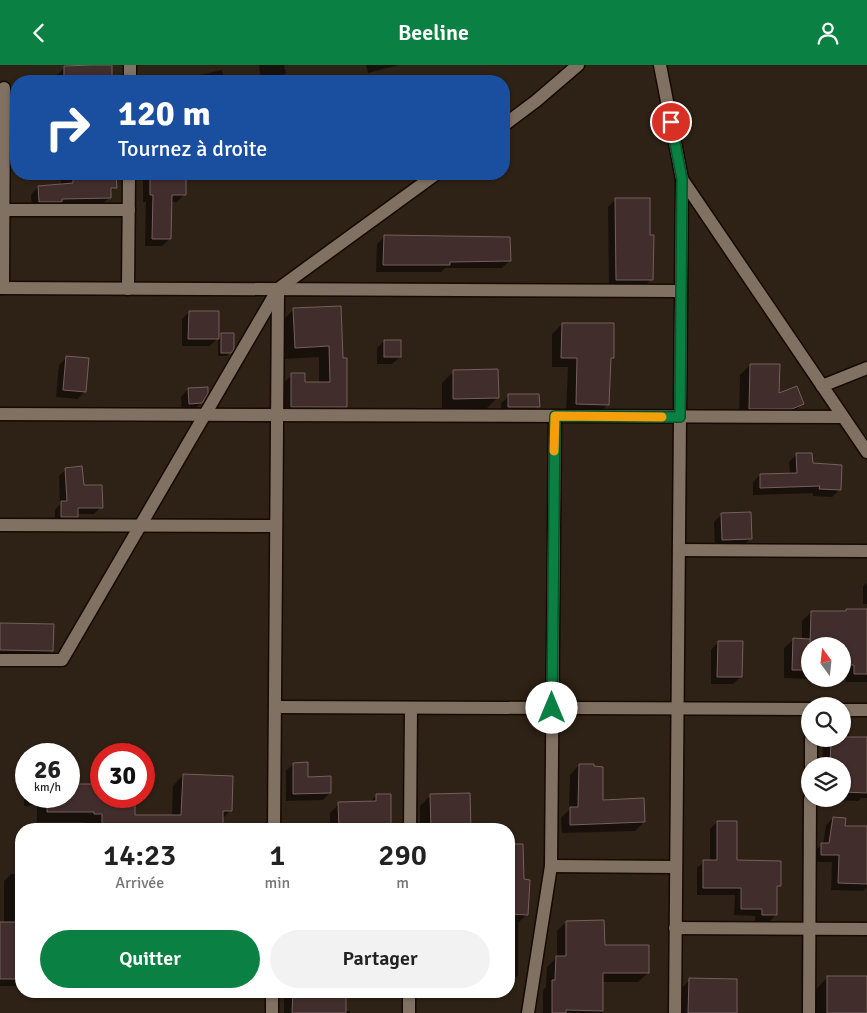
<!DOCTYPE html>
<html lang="fr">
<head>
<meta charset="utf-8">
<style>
  :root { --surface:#fff; --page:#f2f2f2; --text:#222; --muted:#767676; --accent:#0b8043 }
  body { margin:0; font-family:Signika,sans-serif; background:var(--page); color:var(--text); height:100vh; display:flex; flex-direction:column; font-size:19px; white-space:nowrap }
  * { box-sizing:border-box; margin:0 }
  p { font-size:16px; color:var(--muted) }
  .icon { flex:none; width:28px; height:28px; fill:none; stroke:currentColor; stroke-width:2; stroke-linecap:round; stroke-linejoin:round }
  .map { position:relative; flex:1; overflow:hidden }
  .sheet { position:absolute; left:15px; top:758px; width:500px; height:175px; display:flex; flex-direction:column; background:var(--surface); border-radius:20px; box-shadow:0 1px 4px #0004 }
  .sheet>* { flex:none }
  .guide { position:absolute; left:10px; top:10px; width:500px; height:105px; border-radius:20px; box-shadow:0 1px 4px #0004; background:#1a4fa0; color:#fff; overflow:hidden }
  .needle { width:32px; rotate:345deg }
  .tools { position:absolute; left:801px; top:572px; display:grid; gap:10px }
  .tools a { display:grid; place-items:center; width:50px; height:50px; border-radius:50%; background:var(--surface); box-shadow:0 1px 4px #0004; font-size:25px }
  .speed { position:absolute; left:15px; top:678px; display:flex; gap:10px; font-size:25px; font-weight:700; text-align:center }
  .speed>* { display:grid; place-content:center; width:65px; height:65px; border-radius:50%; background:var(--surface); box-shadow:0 1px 4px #0004; line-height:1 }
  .speed small { font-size:12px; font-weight:400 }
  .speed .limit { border:8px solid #d22; background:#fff; color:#111 }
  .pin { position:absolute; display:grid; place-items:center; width:42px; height:42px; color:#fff; margin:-21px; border:2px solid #fff; border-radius:50%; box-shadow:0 1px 5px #0007 }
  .me { position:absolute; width:55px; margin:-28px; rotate:0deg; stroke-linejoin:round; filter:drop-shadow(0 0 4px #0008) }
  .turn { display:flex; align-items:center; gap:18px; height:105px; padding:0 25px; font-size:22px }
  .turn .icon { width:65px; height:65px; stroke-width:2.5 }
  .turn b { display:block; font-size:35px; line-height:42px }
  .eta { display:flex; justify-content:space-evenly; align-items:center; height:85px; text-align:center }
  .eta b { font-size:30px; font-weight:600; line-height:35px }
  .primary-button { display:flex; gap:10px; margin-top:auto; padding:10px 25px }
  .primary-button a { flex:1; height:58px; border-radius:30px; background:var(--accent); color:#fff; font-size:20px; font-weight:600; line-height:58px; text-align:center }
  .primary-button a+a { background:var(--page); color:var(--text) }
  header { display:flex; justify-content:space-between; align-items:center; height:65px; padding:0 25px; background:var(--accent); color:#fff; font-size:22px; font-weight:600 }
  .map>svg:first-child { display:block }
  .shadow { fill:#0007 }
  .building { fill:#412d2b; stroke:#755f5c }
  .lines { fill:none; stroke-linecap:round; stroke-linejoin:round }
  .minor-casing { stroke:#160a02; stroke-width:15 }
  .minor { stroke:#817163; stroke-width:12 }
  .route-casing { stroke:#07532c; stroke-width:12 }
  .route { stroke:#0b8043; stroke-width:9 }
  .slow { stroke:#f59e0b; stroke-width:9 }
</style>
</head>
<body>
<header><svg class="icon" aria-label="back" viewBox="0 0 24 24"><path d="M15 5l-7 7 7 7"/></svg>Beeline<svg class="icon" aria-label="person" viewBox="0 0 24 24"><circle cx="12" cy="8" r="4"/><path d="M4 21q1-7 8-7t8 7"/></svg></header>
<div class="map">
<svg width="867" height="948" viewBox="0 0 867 948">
  <rect width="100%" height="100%" fill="#2e2115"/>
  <g class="shadow">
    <polygon points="91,0 111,0 111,16 53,16 53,14 64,3 89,2"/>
    <polygon points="260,0 284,0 286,8 278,15 261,16 259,1"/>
    <polygon points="366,0 399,0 368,8"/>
    <polygon points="222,5 224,16 194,16 200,10"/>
    <polygon points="61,109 105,109 115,122 110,128 110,132 102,139 32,144 31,130 38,122 61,120"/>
    <polygon points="146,109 185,109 185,129 177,137 170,137 170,174 162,181 145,181 146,137 143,137 143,112"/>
    <polygon points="616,134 651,214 644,222 609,222 608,142"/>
    <polygon points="384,172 509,196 502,203 445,203 441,207 376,207 377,179"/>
    <polygon points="339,242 346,342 334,353 281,353 280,321 292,310 304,318 319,318 319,292 284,294 282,256 293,245"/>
    <polygon points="189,247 218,273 222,269 230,287 227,291 218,291 218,273 210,281 182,281 182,254"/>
    <polygon points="562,259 613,292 610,295 608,339 598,349 566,348 568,302 552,302 552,269"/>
    <polygon points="384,276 400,292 392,299 377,299 377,283"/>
    <polygon points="66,293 85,326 78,334 56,332 59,300"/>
    <polygon points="750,300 778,330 802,339 792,349 739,353 740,310"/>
    <polygon points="453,307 497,333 486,344 442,345 442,318"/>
    <polygon points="188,324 201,338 193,345 182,346 181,332"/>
    <polygon points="509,331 538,341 531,349 501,349 501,338"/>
    <polygon points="797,389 811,399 839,425 832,432 813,431 813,428 753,430 753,417 760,410 790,409 789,397"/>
    <polygon points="66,404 101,442 94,449 76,449 76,452 69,459 55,458 55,445 60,439 59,411"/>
    <polygon points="721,450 751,473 744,480 715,482 714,457"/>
    <polygon points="867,518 867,539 863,539 863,521"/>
    <polygon points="846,545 867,545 867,617 846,617 846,614 811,614 842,614 842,581 810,581 810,614 784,613 784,583 793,575 802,575 802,556 811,547 844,547"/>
    <polygon points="0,560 52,585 41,597 0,596"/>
    <polygon points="718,577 741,612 733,619 711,619 711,585"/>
    <polygon points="842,669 849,669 849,673 867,673 867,733 861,733 858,736 821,735 842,734 842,701 822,701 823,678 826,674 842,674"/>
    <polygon points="293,699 307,713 330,728 323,735 286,736 286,706"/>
    <polygon points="579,700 601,736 644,757 635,766 562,768 561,753 569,745 570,710"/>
    <polygon points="183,710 230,746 222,754 222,764 92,764 92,759 84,759 84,757 37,757 37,740 24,741 24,724 26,722 26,731 69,731 69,721 90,721 95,716 101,716 101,731 134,752 172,751 173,721"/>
    <polygon points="377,730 389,764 330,764 330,748 339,739 369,738"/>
    <polygon points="431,730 470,764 420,764 420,741"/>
    <polygon points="833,753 843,762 867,762 867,822 863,826 831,825 832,797 814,797 814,786 823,779 826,760"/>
    <polygon points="717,757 736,796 779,821 776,824 776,850 769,857 755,856 755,851 734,850 735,830 697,830 697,803 704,796 710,796 710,764"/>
    <polygon points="509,780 522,780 523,816 527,849 518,858 518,910 509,919"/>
    <polygon points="11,809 21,809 21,915 16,921 0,921 0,858 4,858 4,816"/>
    <polygon points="566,857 648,908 638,917 602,917 602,948 543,948 543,925 546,922 547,902 557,892 557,866"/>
    <polygon points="828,912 867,912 867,948 813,948 813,927"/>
    <polygon points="691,914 735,948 678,948 679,926"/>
    <polygon points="284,926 345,926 345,946 350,946 350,948 284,948"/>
  </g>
  <g class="building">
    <polygon points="93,0 112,0 112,16 64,16 64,1"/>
    <polygon points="102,109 116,109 117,123 111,123 111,133 62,134 62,137 39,137 38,121 73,118 73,111 101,111"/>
    <polygon points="150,109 186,109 186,130 172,130 171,174 152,174 153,130 150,130"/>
    <polygon points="615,133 650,133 650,170 654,170 653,215 616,215"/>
    <polygon points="384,170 510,172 511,196 450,197 450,200 383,200"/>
    <polygon points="341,241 343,293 347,293 347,342 291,342 291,308 305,308 305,317 330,317 329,281 295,283 293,243"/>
    <polygon points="189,246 219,246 219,274 188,274"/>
    <polygon points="562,258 614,258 614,293 611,293 609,340 576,339 577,293 561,293"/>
    <polygon points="221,268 234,268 234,284 231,288 221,288"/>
    <rect x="384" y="275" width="17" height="17"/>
    <polygon points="66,291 89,293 86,327 63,325"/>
    <polygon points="750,299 780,299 779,328 797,321 804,339 792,344 749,344"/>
    <polygon points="498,304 499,333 453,334 453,305"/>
    <polygon points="208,322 208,328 202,338 189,339 188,323"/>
    <polygon points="508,329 539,329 540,342 508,342"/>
    <polygon points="796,388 812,388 813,398 842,400 841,425 819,424 820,421 760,423 760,409 797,408"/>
    <polygon points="82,401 84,420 102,420 103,443 78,443 78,452 61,452 61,436 67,436 65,403"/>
    <polygon points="751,447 752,474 722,475 721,448"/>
    <polygon points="846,544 867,544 867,609 854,609 854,600 842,600 842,581 810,581 811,546 846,546"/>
    <polygon points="0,558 54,559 53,586 0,585"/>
    <polygon points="793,573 810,574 810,605 792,605"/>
    <polygon points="718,576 743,576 742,612 717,612"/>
    <polygon points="842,672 867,672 867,728 842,727 842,701 830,701 831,674 842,674"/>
    <polygon points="308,697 308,712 331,711 331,728 293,729 293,698"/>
    <polygon points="579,699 594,699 594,701 603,702 603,735 644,733 645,757 570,760 570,742 578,742"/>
    <polygon points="183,709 233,711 232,746 223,746 223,764 102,764 102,749 94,749 94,747 47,747 47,731 69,731 69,719 101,719 101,731 135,731 135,750 181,750"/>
    <polygon points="470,728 471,764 431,764 430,729"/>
    <polygon points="376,729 391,729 391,764 339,764 338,737 376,736"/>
    <polygon points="833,752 846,753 845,761 867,761 867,819 838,818 839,790 821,790 821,778 829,778"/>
    <polygon points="717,756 737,756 737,795 781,796 781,821 777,821 777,850 762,850 762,844 741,844 741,823 703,823 703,795 717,795"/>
    <polygon points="509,779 523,779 524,814 530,815 528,850 509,849"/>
    <polygon points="604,855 605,880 649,880 649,908 603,908 603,946 566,945 566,948 552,948 552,915 555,915 556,891 566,891 566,856"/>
    <rect x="0" y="857" width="21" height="57"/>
    <rect x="827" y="911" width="40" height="37"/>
    <polygon points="689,913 737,914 737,948 688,948"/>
    <polygon points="293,926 346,926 346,948 292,948"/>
  </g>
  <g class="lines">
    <defs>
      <g id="minor">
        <polyline points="660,0 682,114 675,948"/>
        <polyline points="130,16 130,0"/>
        <polyline points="504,60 536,36 578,0"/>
        <polyline points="682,114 867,387"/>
        <polyline points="3,145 129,145"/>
        <polyline points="0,223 681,226"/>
        <polyline points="3,223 4,23"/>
        <polyline points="128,224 129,109"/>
        <polyline points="822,321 867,303"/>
        <polyline points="0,349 843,352"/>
        <polyline points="0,460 276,461"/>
        <polyline points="679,485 867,486"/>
        <polyline points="0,595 62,595 278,224 436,109"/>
        <polyline points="275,642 810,644"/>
        <polyline points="842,645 867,645"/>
        <polyline points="811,701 811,674"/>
        <polyline points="274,764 278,227"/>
        <polyline points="410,764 411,643"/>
        <polyline points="551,801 676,802"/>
        <polyline points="675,863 867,864"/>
        <polyline points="272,948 272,926"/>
        <polyline points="409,948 409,926"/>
        <polyline points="528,948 551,801 555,351"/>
        <polyline points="809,948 810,734"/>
      </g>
    </defs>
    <use href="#minor" class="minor-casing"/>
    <use href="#minor" class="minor"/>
  </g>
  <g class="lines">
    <defs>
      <polyline id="route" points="552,643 555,351 680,352 682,114 671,57"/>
    </defs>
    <use href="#route" class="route-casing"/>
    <use href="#route" class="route"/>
    <polyline class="slow" points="554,386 555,351 662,352"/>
  </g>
</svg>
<div class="tools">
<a><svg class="needle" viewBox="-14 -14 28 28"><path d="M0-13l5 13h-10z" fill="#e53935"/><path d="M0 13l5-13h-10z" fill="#767676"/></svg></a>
<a><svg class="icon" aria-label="search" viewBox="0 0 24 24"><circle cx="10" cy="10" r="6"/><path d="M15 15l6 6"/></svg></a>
<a><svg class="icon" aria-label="layers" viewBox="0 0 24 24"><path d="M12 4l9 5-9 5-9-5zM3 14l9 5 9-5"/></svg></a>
</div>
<div class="speed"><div>26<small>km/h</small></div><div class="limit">30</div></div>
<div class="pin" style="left:671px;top:57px;background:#d93025"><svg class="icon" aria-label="arrive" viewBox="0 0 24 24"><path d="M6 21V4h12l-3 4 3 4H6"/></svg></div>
<svg class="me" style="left:552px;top:643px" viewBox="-20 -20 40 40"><circle r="19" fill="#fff"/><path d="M0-13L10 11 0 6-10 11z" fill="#0b8043"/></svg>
<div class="guide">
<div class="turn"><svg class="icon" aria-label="right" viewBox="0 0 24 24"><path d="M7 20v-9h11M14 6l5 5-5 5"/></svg><div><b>120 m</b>Tournez à droite</div></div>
</div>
<section class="sheet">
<div class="eta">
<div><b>14:23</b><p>Arrivée</p></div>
<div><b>1</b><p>min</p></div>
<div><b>290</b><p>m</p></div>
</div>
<div class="primary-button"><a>Quitter</a><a>Partager</a></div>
</section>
</div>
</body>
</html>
